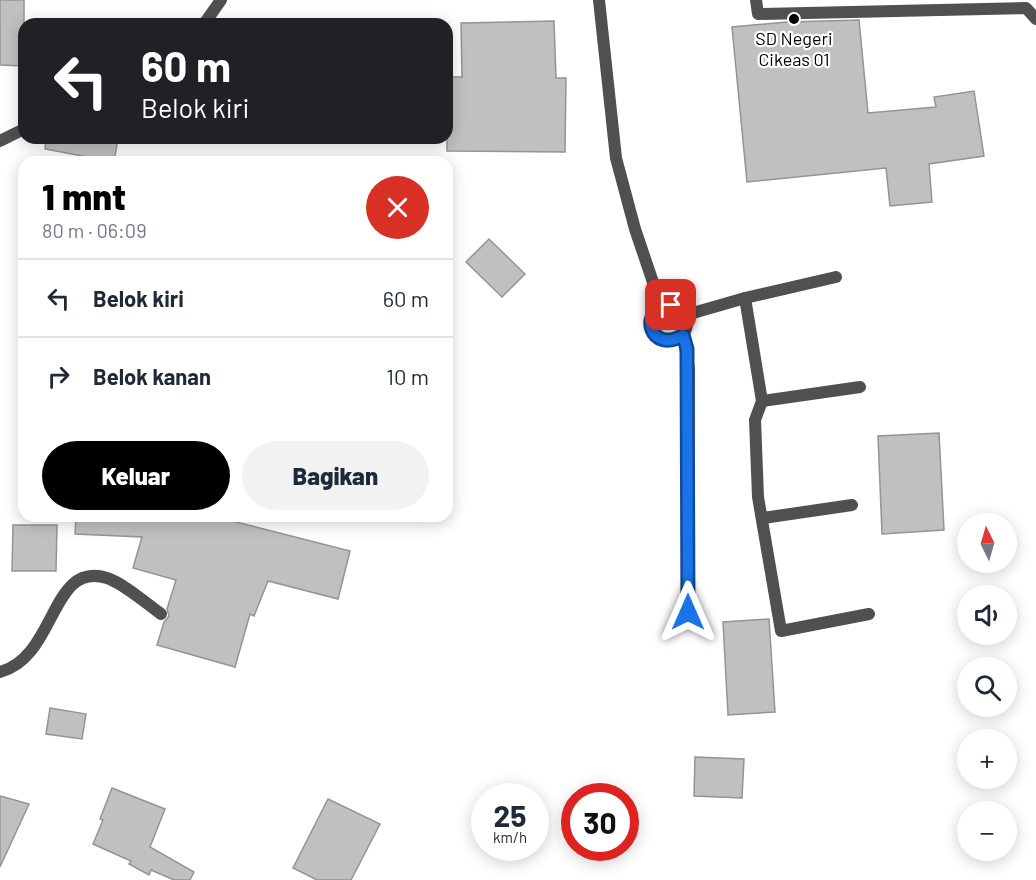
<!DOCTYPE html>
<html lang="id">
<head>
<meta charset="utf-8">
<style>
  :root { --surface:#fff; --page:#f2f2f3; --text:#1f2937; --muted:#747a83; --line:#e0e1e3; --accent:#000 }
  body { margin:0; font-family:Barlow,sans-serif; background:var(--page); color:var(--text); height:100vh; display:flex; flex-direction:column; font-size:22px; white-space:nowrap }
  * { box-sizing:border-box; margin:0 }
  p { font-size:20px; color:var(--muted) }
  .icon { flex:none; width:33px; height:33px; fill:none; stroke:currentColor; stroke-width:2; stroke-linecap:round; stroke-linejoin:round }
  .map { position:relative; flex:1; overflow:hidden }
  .sheet { position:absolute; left:18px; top:156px; width:435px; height:366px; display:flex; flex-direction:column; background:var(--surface); border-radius:18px; box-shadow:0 3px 15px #0003 }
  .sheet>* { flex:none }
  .guide { position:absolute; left:18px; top:18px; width:435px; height:126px; border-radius:18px; box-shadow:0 3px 15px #0003; background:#202124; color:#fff; overflow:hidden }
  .needle { width:39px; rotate:355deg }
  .buttons { position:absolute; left:957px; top:513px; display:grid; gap:12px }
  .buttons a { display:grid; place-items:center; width:60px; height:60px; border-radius:50%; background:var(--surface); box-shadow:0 3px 15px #0003; font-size:30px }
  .speed { position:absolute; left:471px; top:783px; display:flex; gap:12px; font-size:30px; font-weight:700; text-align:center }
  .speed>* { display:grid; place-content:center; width:78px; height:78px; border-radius:50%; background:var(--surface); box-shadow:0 3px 15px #0003; line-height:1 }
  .speed small { font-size:15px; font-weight:400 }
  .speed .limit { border:9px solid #d22; background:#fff; color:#111 }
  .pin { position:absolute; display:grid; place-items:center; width:51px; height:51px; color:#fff; margin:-26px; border-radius:12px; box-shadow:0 3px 9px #0006 }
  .me { position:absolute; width:66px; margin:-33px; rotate:0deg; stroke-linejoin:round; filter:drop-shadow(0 0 4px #0008) }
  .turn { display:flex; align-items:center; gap:21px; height:126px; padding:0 24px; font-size:27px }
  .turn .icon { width:78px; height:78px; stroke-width:2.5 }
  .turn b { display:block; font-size:42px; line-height:51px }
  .round { display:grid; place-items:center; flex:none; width:63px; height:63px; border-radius:32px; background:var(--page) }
  .overview { display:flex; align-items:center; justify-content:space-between; height:102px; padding:0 24px }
  h1 { font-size:36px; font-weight:800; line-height:45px; color:var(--accent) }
  .cta { display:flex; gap:12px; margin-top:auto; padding:12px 24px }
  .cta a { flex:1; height:69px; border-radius:36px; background:var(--accent); color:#fff; font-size:24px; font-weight:800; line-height:69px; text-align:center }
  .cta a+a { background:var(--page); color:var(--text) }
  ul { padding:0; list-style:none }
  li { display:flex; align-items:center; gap:18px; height:78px; padding:0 24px; border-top:2px solid var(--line) }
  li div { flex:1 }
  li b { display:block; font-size:22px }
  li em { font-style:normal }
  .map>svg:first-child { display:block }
  .building { fill:#c0c0c0; stroke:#949494; stroke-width:1.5 }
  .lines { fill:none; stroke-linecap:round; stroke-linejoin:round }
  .street { stroke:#505050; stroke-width:12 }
  .route-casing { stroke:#114b97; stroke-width:15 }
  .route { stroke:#1a73e8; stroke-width:10 }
  .poi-dot { fill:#000; stroke:#fff; stroke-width:2 }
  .labels { text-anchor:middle; stroke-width:4.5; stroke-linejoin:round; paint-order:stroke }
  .poi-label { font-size:18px; fill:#000; stroke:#fff }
</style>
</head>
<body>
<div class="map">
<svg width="1036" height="880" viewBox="0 0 1036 880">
  <rect width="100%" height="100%" fill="#fff"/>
  <g class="building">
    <polygon points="0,0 24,0 24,66 0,65"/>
    <polygon points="859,20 868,113 936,107 934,97 974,91 984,156 929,164 932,202 890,206 886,168 747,182 732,27 787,22"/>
    <polygon points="554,21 556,78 566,78 565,152 447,151 447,77 462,77 461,23"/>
    <polygon points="46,138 118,138 114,162 45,149"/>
    <polygon points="489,239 525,274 502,297 466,262"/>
    <polygon points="939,433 944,530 882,534 878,436"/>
    <polygon points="76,516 213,516 350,551 338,599 268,581 254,616 250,614 235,667 157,645 164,622 169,616 167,609 176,580 133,568 142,537 75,534"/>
    <polygon points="13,525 57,525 56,571 12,571"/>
    <polygon points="769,619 775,712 728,715 723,622"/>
    <polygon points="50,708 86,714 82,739 46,734"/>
    <polygon points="695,757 744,759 742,798 694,796"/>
    <polygon points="112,788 165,809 150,847 194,872 190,880 174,880 151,870 149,875 129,864 131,861 93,844 103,820 100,819"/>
    <polygon points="0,796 29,804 0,867"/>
    <polygon points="328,799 380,824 351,880 317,880 293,868"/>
  </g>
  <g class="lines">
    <g class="street">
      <polyline points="599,0 616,158 635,229 661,306"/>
      <polyline points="756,0 758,14 1026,8 1036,19"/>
      <polyline points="204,24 221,0"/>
      <polyline points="0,141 24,129"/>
      <polyline points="745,298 836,277"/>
      <circle cx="669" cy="323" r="18"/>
      <polyline points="686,315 745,298 762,401 755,420 758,497 781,631 869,614"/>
      <polyline points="683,335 689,369 688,612"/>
      <polyline points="762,401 860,387"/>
      <polyline points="763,518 852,505"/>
      <path d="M0,672C57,657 50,560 107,578C123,583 147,604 161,614"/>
    </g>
  </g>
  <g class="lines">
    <defs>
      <path id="route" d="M671,305C636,310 651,355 683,335L687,349L688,612"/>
    </defs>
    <use href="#route" class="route-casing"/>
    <use href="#route" class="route"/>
  </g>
  <circle class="poi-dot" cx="794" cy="19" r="6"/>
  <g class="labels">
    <g class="poi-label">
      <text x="794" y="45">SD Negeri<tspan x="794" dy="21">Cikeas 01</tspan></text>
    </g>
  </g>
</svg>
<div class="buttons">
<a><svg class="needle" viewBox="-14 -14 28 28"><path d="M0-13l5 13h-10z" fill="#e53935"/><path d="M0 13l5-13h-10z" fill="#747a83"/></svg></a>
<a><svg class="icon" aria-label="sound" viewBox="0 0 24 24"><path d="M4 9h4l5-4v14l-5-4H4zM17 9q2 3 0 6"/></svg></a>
<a><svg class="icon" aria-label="search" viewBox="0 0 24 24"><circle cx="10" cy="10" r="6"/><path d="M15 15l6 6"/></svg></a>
<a>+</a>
<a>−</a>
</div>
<div class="speed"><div>25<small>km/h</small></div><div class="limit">30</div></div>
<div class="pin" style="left:671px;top:305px;background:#d93025"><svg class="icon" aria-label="arrive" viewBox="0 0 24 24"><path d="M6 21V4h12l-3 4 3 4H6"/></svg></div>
<svg class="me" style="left:688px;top:612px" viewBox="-20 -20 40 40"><path d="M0-17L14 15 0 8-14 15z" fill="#1a73e8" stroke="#fff" stroke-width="4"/></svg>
<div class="guide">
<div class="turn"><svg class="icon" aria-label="left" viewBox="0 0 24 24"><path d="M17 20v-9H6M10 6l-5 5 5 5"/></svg><div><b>60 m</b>Belok kiri</div></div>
</div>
<section class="sheet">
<div class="overview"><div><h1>1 mnt</h1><p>80 m · 06:09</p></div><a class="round" style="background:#d93025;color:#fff"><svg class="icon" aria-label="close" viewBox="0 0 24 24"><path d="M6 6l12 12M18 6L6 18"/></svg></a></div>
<ul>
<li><svg class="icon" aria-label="left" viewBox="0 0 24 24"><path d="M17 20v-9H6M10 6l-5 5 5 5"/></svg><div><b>Belok kiri</b></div><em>60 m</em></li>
<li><svg class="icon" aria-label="right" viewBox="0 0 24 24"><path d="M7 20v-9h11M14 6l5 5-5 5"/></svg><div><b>Belok kanan</b></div><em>10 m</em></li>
</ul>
<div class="cta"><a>Keluar</a><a>Bagikan</a></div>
</section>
</div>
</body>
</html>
